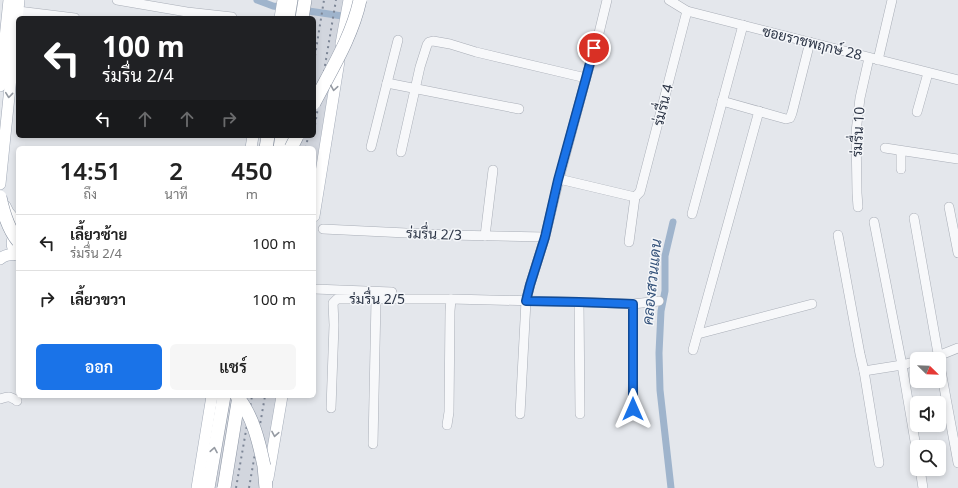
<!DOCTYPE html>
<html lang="th">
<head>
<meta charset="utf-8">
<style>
  :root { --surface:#fff; --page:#f6f6f6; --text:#222; --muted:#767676; --line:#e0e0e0; --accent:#1a73e8 }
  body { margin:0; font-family:"Noto Sans",Sarabun,sans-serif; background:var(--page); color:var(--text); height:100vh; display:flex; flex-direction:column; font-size:15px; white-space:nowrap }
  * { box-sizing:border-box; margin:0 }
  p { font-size:13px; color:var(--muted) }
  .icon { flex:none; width:22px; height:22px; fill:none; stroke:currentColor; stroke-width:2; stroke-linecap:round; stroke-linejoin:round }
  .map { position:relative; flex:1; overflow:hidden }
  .sheet { position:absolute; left:16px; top:146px; width:300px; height:252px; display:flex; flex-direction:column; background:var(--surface); border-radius:6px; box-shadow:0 2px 6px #0003 }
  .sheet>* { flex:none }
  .guide { position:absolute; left:16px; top:16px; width:300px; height:122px; border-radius:6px; box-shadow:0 2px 6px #0003; background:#202124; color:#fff; overflow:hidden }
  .needle { width:26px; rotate:113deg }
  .controls { position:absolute; left:910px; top:352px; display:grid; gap:8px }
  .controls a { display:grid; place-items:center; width:36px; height:36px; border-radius:6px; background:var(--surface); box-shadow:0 2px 6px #0003; font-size:20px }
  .pin { position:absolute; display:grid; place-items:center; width:34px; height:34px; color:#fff; margin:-17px; border:2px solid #fff; border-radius:50%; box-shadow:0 1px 4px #0007 }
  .me { position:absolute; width:44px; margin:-22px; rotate:0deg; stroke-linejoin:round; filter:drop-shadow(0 0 3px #0008) }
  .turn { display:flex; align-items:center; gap:14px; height:84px; padding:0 20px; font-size:18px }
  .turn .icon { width:52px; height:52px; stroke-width:2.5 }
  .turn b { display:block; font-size:28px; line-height:34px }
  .lanes { display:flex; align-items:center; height:38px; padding:0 20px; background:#0003; justify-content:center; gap:20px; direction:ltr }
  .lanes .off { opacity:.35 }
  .eta { display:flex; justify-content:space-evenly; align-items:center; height:68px; text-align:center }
  .eta b { font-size:24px; font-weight:600; line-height:28px }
  .primary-button { display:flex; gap:8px; margin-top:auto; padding:8px 20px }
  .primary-button a { flex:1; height:46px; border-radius:6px; background:var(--accent); color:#fff; font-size:16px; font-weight:600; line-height:46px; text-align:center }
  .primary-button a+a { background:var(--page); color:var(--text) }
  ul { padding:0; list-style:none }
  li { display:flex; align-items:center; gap:12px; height:56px; padding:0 20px; border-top:1px solid var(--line) }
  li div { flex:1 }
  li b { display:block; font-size:15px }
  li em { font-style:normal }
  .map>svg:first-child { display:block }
  .built { fill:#d2d6de }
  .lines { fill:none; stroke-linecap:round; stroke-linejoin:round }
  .canal { stroke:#9fb4cc; stroke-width:7 }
  .minor-casing { stroke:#a9aeb7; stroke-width:10 }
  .major-casing { stroke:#a3abb8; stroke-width:12 }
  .highway-casing { stroke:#8b94a3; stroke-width:14 }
  .minor { stroke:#f7f8fa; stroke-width:9 }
  .major { stroke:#fff; stroke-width:11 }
  .highway { stroke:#fff; stroke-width:13 }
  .rail { stroke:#7d8696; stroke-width:2; stroke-dasharray:2 4; stroke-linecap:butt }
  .highway-bridge-casing { stroke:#8b94a3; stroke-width:14; stroke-linecap:butt }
  .highway-bridge { stroke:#fff; stroke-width:13 }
  .oneway { stroke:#959aa2 }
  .route-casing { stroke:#114b97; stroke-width:10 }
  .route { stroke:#1a73e8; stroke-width:7 }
  .labels { text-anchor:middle; stroke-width:3; stroke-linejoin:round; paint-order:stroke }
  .street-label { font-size:14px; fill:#2b3445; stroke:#f4f6f9 }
  .water-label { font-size:15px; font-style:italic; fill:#34527a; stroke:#f4f6f9 }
</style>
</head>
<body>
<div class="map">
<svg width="958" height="488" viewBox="0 0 958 488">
  <rect width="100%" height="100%" fill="#e4e7ec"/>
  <g class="built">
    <polygon points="296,0 344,0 314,177 314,148 271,148 273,136 314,136 314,18 293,18"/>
    <polygon points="230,396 277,396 261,488 215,488"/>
  </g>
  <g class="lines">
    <g class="canal">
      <polyline points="257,0 273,6 286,8"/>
      <polyline points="302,10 349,17"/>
      <polyline points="671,488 660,390 659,353 661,311 665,291 665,256 673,222"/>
    </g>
    <defs>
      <g id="minor">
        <polyline points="117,0 187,12 232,17"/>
        <polyline points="669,0 687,11 958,80"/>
        <polyline points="18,11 75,18"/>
        <polyline points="398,40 387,83 519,109"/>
        <polyline points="878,60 892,0"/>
        <polyline points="722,101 786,119 790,118 792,113 810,42"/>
        <polyline points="917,112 928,73"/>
        <polyline points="371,147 387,83"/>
        <polyline points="885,148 958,159"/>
        <polyline points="401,152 420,67 427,45 429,42 433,41 450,44 476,52 586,78"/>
        <polyline points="901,169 901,151"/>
        <polyline points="559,179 635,197"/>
        <polyline points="635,197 640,192 687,11"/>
        <polyline points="858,207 857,193 856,132 860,98 869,58"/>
        <polyline points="949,207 958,253"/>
        <polyline points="692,214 743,25"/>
        <polyline points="914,218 939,359"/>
        <polyline points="874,222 902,365 917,453"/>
        <polyline points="323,229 448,235 545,237"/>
        <polyline points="838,235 860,354 864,371 879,463"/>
        <polyline points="485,236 493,170"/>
        <polyline points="629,242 635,197"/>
        <polyline points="314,289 392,292"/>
        <polyline points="579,302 580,414"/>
        <polyline points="633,304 633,409"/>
        <polyline points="698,334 812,304"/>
        <polyline points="693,350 759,111"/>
        <polyline points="924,359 938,356 958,348"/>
        <polyline points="939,360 958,463"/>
        <polyline points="864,371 902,365 917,361"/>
        <path d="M0,399C8,396 10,396 17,401"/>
        <polyline points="331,408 334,325 333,303 337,299 451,299 579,302 633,304 659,301"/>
        <polyline points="520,414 526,301 530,285 545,237 559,179 586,78 599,33 607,0"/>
        <polyline points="447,425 449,412 450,311 451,299"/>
        <polyline points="373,444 376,300"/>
        <polyline points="920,469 923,488"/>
      </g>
      <g id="major">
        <polyline points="280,18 283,0"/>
        <polyline points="341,44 349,0"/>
        <polyline points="0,86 9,0"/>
        <polyline points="251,148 253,136"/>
        <polyline points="0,184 19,0"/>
        <polyline points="5,206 8,212 18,224"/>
        <polyline points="314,216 339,61"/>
        <path d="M17,255C11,248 10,238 18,233"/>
        <path d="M0,259C5,255 12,254 18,255"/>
        <polyline points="268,478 282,396"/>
        <polyline points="197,488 212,396"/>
      </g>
      <g id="highway">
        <polyline points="288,18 291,0"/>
        <polyline points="302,18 305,0"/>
        <polyline points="266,148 268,136"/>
        <polyline points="280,148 282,136"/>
        <polyline points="264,466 266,488"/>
        <polyline points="208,488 224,396"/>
      </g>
    </defs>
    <use href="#minor" class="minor-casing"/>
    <use href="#major" class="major-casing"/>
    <use href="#highway" class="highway-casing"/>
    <use href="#minor" class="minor"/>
    <use href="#major" class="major"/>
    <use href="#highway" class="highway"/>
    <g class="rail">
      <polyline points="314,62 324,0"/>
      <polyline points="314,131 336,0"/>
      <polyline points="294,148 296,136"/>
      <polyline points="300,148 302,136"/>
      <polyline points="306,148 308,136"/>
      <polyline points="236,488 252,396"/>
      <polyline points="249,488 265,396"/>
    </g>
    <defs>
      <g id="highway-bridge">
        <path d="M314,103C331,70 352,37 360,0"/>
        <polyline points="291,148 297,136"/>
        <path d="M0,197C3,211 9,230 18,241"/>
        <path d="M237,396C253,416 259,442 264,466"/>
        <polyline points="224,488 239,396"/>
      </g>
    </defs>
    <use href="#highway-bridge" class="highway-bridge-casing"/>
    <use href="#highway-bridge" class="highway-bridge"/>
  </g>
  <defs><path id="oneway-chevron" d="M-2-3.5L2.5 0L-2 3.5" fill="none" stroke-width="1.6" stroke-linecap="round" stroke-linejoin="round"/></defs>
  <g class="oneway">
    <use href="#oneway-chevron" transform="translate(334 88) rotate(99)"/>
    <use href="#oneway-chevron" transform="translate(9 95) rotate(96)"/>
    <use href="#oneway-chevron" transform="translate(275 434) rotate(100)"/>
    <use href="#oneway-chevron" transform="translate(214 450) rotate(-80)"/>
  </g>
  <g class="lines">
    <defs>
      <polyline id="route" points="594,48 586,78 558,180 545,237 530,285 526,301 579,302 633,304 633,409"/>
    </defs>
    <use href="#route" class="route-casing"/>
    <use href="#route" class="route"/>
  </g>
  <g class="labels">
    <g class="street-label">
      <text transform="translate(812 43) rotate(14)" y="5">ซอยราชพฤกษ์ 28</text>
      <text transform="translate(663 105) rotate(-76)" y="5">ร่มรื่น 4</text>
      <text transform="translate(858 132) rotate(-87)" y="5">ร่มรื่น 10</text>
      <text transform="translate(434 234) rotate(2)" y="5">ร่มรื่น 2/3</text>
      <text x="377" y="304">ร่มรื่น 2/5</text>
    </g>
    <g class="water-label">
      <text transform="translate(652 282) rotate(-84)" y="5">คลองสวนแดน</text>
    </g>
  </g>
</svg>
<div class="controls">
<a><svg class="needle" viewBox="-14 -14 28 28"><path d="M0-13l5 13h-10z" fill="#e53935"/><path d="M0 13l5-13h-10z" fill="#767676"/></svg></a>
<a><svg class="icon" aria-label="sound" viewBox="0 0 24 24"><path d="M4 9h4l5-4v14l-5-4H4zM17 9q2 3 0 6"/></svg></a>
<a><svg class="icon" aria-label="search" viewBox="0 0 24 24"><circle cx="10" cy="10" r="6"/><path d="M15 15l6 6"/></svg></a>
</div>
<div class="pin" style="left:594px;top:48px;background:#d93025"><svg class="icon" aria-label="arrive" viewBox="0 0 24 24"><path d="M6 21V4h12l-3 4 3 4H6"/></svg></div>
<svg class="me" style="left:633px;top:409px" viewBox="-20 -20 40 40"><path d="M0-17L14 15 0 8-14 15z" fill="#1a73e8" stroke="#fff" stroke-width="4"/></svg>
<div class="guide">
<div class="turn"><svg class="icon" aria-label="left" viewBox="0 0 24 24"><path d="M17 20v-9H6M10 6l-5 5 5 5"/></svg><div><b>100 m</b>ร่มรื่น 2/4</div></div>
<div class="lanes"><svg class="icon" aria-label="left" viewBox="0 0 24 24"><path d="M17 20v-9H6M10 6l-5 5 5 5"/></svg><svg class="icon off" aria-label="ahead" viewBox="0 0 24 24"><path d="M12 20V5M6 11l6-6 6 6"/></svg><svg class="icon off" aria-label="ahead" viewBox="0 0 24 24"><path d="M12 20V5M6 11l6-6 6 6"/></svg><svg class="icon off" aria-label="right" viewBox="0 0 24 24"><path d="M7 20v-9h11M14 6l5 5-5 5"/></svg></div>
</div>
<section class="sheet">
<div class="eta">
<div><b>14:51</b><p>ถึง</p></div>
<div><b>2</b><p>นาที</p></div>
<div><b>450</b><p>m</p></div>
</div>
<ul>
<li><svg class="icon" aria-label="left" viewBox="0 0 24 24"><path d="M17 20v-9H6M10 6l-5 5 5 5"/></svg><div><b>เลี้ยวซ้าย</b><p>ร่มรื่น 2/4</p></div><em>100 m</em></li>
<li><svg class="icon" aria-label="right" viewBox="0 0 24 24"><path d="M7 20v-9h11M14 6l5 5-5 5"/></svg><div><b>เลี้ยวขวา</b></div><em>100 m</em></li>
</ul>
<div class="primary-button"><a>ออก</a><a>แชร์</a></div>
</section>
</div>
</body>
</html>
